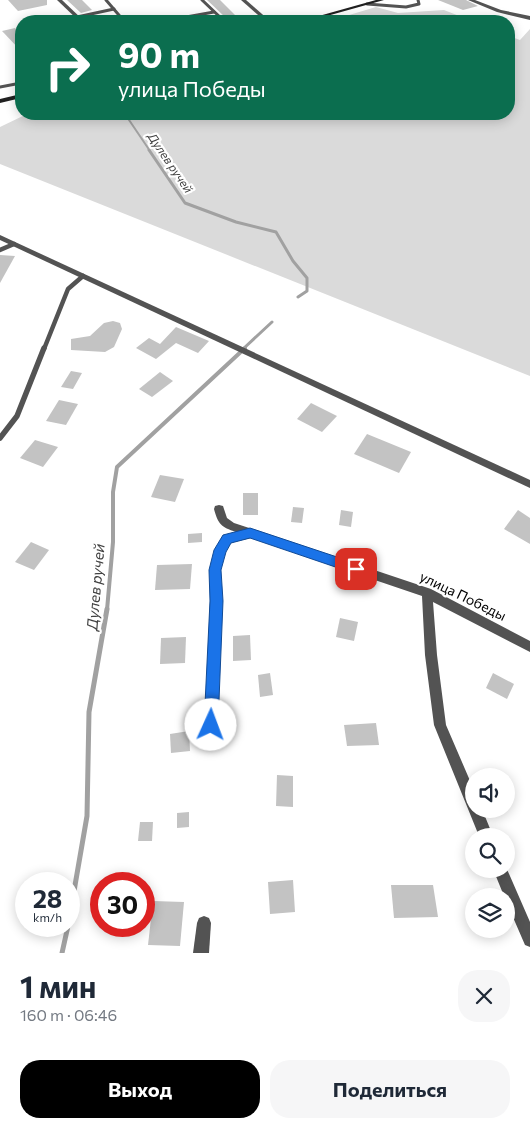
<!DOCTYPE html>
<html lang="ru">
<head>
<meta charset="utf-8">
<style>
  :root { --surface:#fff; --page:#f6f6f7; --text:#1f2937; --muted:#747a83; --accent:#000 }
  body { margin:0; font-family:Commissioner,sans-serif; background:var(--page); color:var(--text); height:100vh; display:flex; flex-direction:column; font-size:19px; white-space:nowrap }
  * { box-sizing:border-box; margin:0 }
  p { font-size:16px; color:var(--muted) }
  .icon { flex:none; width:28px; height:28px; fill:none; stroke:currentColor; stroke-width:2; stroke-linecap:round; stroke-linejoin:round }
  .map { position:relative; height:953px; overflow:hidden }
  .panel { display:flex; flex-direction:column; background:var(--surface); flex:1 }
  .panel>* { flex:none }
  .banner { position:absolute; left:15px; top:15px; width:500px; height:105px; border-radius:20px; box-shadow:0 2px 12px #0003; background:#0b6e4f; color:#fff; overflow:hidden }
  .tools { position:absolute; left:465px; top:768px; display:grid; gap:10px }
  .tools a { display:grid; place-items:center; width:50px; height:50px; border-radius:50%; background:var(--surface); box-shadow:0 2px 12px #0003; font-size:25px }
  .speed { position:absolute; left:15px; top:872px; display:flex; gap:10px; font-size:25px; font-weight:700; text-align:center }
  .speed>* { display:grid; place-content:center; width:65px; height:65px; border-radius:50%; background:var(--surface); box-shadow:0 2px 12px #0003; line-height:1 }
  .speed small { font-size:12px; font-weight:400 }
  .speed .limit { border:8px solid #d22; background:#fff; color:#111 }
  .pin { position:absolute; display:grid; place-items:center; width:42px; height:42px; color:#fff; margin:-21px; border-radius:10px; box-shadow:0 2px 8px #0006 }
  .me { position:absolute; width:55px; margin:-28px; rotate:2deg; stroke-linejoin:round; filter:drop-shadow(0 0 4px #0008) }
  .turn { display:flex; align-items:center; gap:18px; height:105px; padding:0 20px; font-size:22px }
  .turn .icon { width:65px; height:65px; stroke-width:2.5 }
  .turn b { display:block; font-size:35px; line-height:42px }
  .round { display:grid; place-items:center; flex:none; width:52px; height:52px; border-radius:20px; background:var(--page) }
  .summary { display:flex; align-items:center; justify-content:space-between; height:85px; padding:0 20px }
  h1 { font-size:30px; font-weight:700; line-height:38px }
  .cta { display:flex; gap:10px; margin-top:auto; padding:10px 20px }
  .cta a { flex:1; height:58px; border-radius:20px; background:var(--accent); color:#fff; font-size:20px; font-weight:700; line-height:58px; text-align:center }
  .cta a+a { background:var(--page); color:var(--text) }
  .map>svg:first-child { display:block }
  .green { fill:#dadada }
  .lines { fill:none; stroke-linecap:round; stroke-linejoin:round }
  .stream-far3 { stroke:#a1a1a1; stroke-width:2 }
  .stream-far2 { stroke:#a1a1a1; stroke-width:3 }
  .stream-far1 { stroke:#a1a1a1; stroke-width:4 }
  .stream { stroke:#a1a1a1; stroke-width:5 }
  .building { fill:#c3c3c3 }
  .service-far2 { stroke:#535353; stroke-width:3 }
  .service-far1 { stroke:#535353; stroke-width:4.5 }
  .service { stroke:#535353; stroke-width:5.5 }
  .minor { fill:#535353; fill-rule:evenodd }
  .tertiary { fill:#535353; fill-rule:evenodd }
  .secondary { fill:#202020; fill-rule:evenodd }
  .route { fill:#1a73e8; stroke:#114b97 }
  .labels { text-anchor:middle; stroke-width:4.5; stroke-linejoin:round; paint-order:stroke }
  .far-water-label { font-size:12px; font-style:italic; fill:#424242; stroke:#fff }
  .street-label { font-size:14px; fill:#000; stroke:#fff }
  .water-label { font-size:15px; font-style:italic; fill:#424242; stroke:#fff }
</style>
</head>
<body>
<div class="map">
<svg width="530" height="953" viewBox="0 0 530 953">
  <rect width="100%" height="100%" fill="#fff"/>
  <g class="green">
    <polygon points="376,7 398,13 444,10 472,21 329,21"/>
    <polygon points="530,29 530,376 0,164 0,127 27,114 509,114 509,36 520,40"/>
  </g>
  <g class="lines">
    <polyline class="stream-far3" points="125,114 150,151"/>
    <g class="stream-far2">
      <polyline points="149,150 185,203 236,222 276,232 293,261 307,278 307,291 298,297"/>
      <polyline points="243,349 272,322"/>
    </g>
    <polyline class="stream-far1" points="107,610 113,542 113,492 117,467 245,348"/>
    <g class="stream">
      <polyline points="69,920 87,816 89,712 107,609"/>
      <polyline points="62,953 68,926"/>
    </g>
  </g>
  <g class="building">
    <polygon points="8,0 47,0 47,5 18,11"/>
    <polygon points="67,0 82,0 92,10 81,13"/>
    <polygon points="207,0 220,0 237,17 230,18 225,17"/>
    <polygon points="438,0 466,0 478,6 463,10"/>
    <polygon points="15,28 21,34 21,51 2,31"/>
    <polygon points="0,255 15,256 0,283"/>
    <polygon points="113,321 120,323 122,329 114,347 105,352 71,350 71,339 90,336 104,323"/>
    <polygon points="176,327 209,341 198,353 176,343 156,359 136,348 149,338 160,344"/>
    <polygon points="71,371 82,373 73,389 61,387"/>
    <polygon points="160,372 173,381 152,397 139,389"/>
    <polygon points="59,400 78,404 66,425 46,421"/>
    <polygon points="311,403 337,416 322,432 297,419"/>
    <polygon points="367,434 411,452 399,473 354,454"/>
    <polygon points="35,440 58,447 43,467 20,458"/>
    <polygon points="160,475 184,479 175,502 151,497"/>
    <rect x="243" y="493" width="15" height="22"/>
    <polygon points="293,507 304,508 302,523 291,522"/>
    <polygon points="341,510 353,512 351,527 339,525"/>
    <polygon points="518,510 530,518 530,544 504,529"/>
    <polygon points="202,533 202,542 188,543 188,534"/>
    <polygon points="31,542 49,550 34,570 15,562"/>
    <polygon points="192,564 190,589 155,590 157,565"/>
    <polygon points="340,618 358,622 354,641 336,637"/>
    <polygon points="250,635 251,660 233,661 233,636"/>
    <polygon points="186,637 185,663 160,664 161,638"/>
    <polygon points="270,673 273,695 260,697 258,675"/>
    <polygon points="493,673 514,684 507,699 486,688"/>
    <polygon points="376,723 379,745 347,746 344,725"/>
    <polygon points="189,731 190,751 171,753 170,734"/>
    <polygon points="277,775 293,776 293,807 276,806"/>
    <polygon points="189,812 189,827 177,828 177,813"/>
    <polygon points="140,822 153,822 152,841 138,841"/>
    <polygon points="293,880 295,912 270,914 268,882"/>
    <polygon points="391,885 433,885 438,917 394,918"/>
    <polygon points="153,901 184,902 180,946 148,945"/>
  </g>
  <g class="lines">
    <g class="service-far2">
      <polyline points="106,0 124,21"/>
      <polyline points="202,0 223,20 228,21"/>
      <polyline points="367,4 406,7 419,4 418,0"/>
      <polyline points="77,17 114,9"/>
      <polyline points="164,21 214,12"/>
      <polyline points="232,21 261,16"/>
      <polyline points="0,87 21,83"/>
    </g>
    <g class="service-far1">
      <polyline points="0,250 14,244"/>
      <polyline points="44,349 68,289 83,276"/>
    </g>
    <polyline class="service" points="0,438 17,416 44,348"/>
    <g class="minor">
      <polygon points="57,0 62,0 84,21 79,21"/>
      <polygon points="468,0 475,0 501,10 530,16 530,20 497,12"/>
      <polygon points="0,235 530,480 530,488 0,240"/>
      <path d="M219,505L223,506L227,518L234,523L431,589L530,641V652L433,602L437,655L446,725L474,790V809H482L493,836H479L434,725L425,655L422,596L251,538L230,543L225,552L220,570L222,601L217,725L215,729L211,731L207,729L205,725L210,601V570L215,551L223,536L236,532C221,527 218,524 214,509L215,506Z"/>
      <polygon points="506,867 530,922 530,947 525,945 506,901 506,896 504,896 493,869 506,869"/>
      <polygon points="204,916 209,918 211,923 209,953 193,953 197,923 199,918"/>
    </g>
    <polygon class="tertiary" points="241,0 246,0 270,21 265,21"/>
    <g class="secondary">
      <polygon points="376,0 384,0 309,21 301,21"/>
      <polygon points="21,94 21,98 0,103 0,99"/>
    </g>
  </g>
  <polygon class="route" points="250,528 361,565 362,569 361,573 356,574 250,538 231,543 226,552 221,570 223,601 218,725 216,730 211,732 206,730 204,725 210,601 209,570 214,550 223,535"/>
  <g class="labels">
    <g class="far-water-label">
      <text transform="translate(170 163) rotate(56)" y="4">Дулев ручей</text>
    </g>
    <g class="street-label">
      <text transform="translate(463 596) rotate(26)" y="5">улица Победы</text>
    </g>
    <g class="water-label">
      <text transform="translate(96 587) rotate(-85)" y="5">Дулев ручей</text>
    </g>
  </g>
</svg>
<div class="tools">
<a><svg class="icon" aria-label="sound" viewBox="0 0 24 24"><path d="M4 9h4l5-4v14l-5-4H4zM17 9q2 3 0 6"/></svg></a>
<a><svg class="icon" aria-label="search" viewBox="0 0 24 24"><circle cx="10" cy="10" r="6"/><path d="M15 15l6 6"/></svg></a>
<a><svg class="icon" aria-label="layers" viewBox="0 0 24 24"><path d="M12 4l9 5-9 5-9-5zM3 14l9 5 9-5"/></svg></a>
</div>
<div class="speed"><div>28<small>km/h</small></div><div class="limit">30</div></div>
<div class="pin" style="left:356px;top:569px;background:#d93025"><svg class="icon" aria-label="arrive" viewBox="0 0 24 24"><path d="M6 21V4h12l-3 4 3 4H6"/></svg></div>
<svg class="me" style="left:211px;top:725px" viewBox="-20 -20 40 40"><circle r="19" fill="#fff"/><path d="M0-13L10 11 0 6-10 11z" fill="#1a73e8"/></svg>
<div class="banner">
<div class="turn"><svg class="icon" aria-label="right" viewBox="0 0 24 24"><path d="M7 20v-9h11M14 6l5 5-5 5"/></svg><div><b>90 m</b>улица Победы</div></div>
</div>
</div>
<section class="panel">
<div class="summary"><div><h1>1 мин</h1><p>160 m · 06:46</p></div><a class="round"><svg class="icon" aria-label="close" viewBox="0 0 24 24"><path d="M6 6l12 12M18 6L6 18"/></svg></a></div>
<div class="cta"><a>Выход</a><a>Поделиться</a></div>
</section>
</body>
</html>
